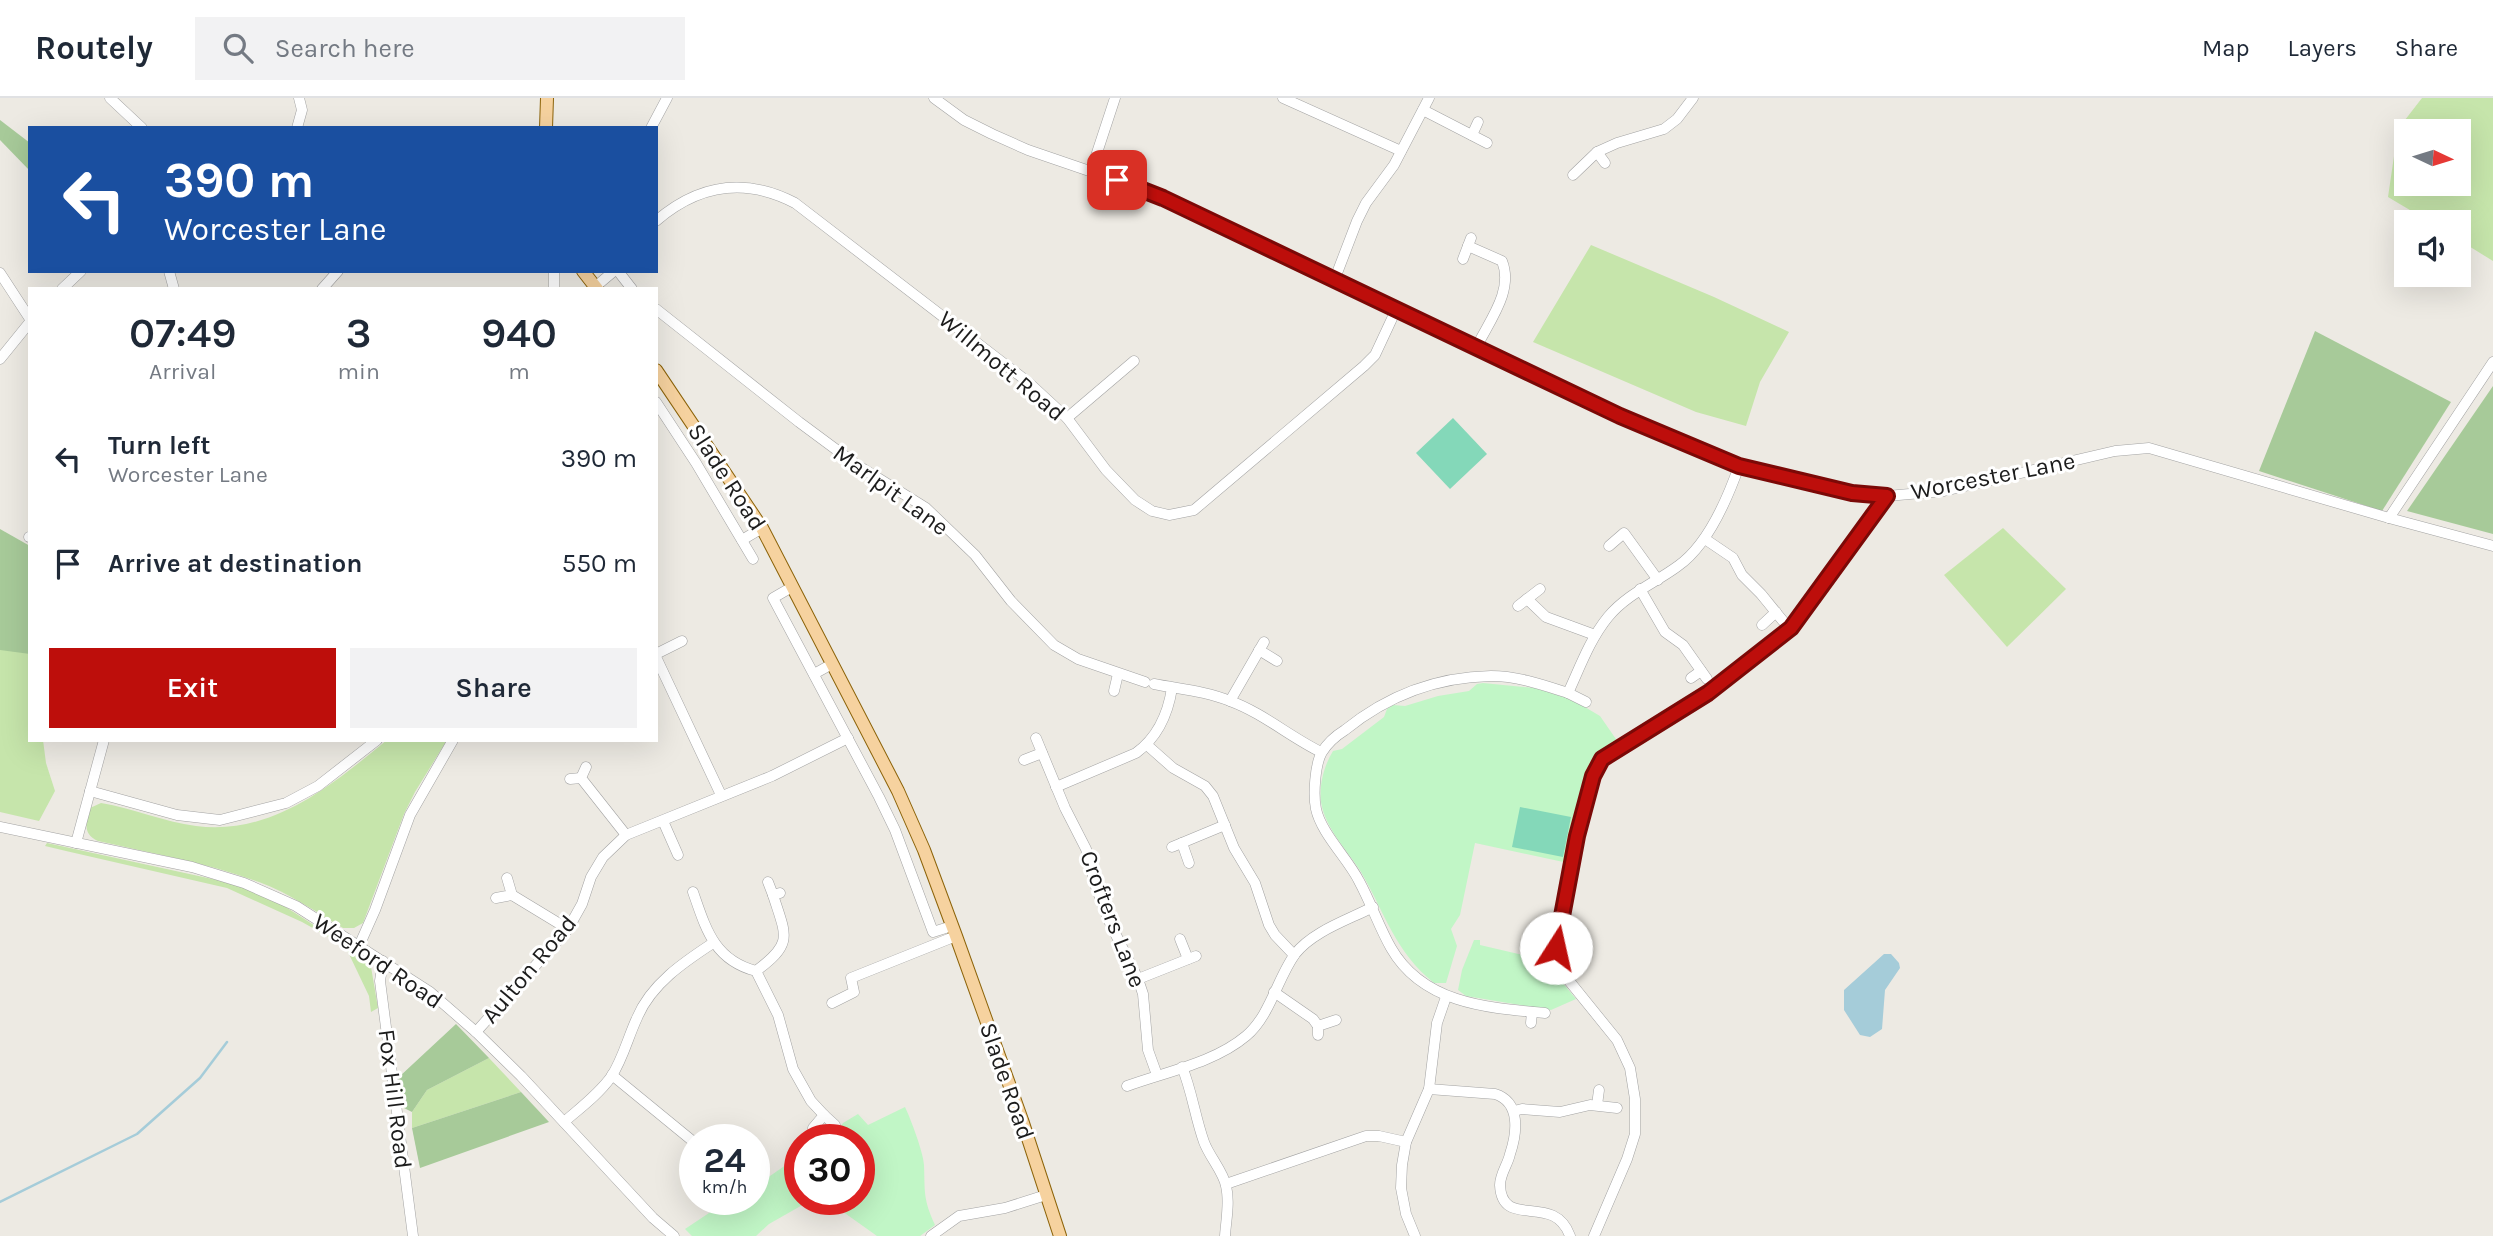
<!DOCTYPE html>
<html lang="en">
<head>
<meta charset="utf-8">
<style>
  :root { --surface:#fff; --page:#f2f2f3; --text:#1f2937; --muted:#747a83; --line:#e0e1e3; --accent:#bd0e0b }
  body { margin:0; font-family:Karla,sans-serif; background:var(--page); color:var(--text); height:100vh; display:flex; flex-direction:column; font-size:26px; white-space:nowrap }
  * { box-sizing:border-box; margin:0 }
  p { font-size:23px; color:var(--muted) }
  .icon { flex:none; width:38px; height:38px; fill:none; stroke:currentColor; stroke-width:2; stroke-linecap:round; stroke-linejoin:round }
  .map { position:relative; flex:1; overflow:hidden }
  .drawer { position:absolute; left:28px; top:189px; width:630px; height:455px; display:flex; flex-direction:column; background:var(--surface); border-radius:0px; box-shadow:0 7px 28px #0002 }
  .drawer>* { flex:none }
  .guide { position:absolute; left:28px; top:28px; width:630px; height:147px; border-radius:0px; box-shadow:0 7px 28px #0002; background:#1a4fa0; color:#fff; overflow:hidden }
  .needle { width:46px; rotate:94deg }
  .controls { position:absolute; left:2394px; top:21px; display:grid; gap:14px }
  .controls a { display:grid; place-items:center; width:77px; height:77px; border-radius:0px; background:var(--surface); box-shadow:0 7px 28px #0002; font-size:35px }
  .speed { position:absolute; left:679px; top:1026px; display:flex; gap:14px; font-size:35px; font-weight:700; text-align:center }
  .speed>* { display:grid; place-content:center; width:91px; height:91px; border-radius:50%; background:var(--surface); box-shadow:0 7px 28px #0002; line-height:1 }
  .speed small { font-size:18px; font-weight:400 }
  .speed .limit { border:10px solid #d22; background:#fff; color:#111 }
  .pin { position:absolute; display:grid; place-items:center; width:60px; height:60px; color:#fff; margin:-30px; border-radius:14px; box-shadow:0 4px 10px #0006 }
  .me { position:absolute; width:77px; margin:-38px; rotate:10deg; stroke-linejoin:round; filter:drop-shadow(0 0 5px #0008) }
  .turn { display:flex; align-items:center; gap:24px; height:147px; padding:0 21px; font-size:32px }
  .turn .icon { width:91px; height:91px; stroke-width:2.5 }
  .turn b { display:block; font-size:49px; line-height:60px }
  .eta { display:flex; justify-content:space-evenly; align-items:center; height:119px; text-align:center }
  .eta b { font-size:42px; font-weight:600; line-height:49px }
  .action { display:flex; gap:14px; margin-top:auto; padding:14px 21px }
  .action a { flex:1; height:80px; border-radius:0px; background:var(--accent); color:#fff; font-size:28px; font-weight:600; line-height:80px; text-align:center }
  .action a+a { background:var(--page); color:var(--text) }
  ul { padding:0; list-style:none }
  li { display:flex; align-items:center; gap:21px; height:105px; padding:0 21px }
  li div { flex:1 }
  li b { display:block; font-size:26px }
  li em { font-style:normal }
  header { display:flex; align-items:center; gap:42px; box-sizing:border-box; height:98px; padding:0 35px; background:var(--surface); border-bottom:2px solid var(--line) }
  header strong { font-size:33px }
  nav { display:flex; gap:38px; margin-inline-start:auto; font-size:24px }
  .search { width:490px; height:63px; background:var(--page); display:flex; align-items:center; gap:18px; box-sizing:border-box; padding:0 24px; border-radius:0px; color:var(--muted); font-size:26px }
  .map>svg:first-child { display:block }
  .grass { fill:#c6e5ab; fill-rule:evenodd }
  .forest { fill:#a7ca99 }
  .park { fill:#c1f6c6 }
  .pitch { fill:#84d8b9 }
  .water { fill:#a5ccd9 }
  .lines { fill:none; stroke-linecap:round; stroke-linejoin:round }
  .stream { stroke:#a5ccd9; stroke-width:2.5 }
  .minor-casing { stroke:#a3a3a3; stroke-width:11 }
  .major-casing { stroke:#8c6309; stroke-width:14 }
  .minor { stroke:#fff; stroke-width:10 }
  .major { stroke:#f6d29f; stroke-width:12 }
  .route-casing { stroke:#7b0907; stroke-width:18 }
  .route { stroke:#bd0e0b; stroke-width:12 }
  .labels { text-anchor:middle; stroke-width:6; stroke-linejoin:round; paint-order:stroke }
  .street-label { font-size:24px; fill:#1c1c1c; stroke:#fff }
</style>
</head>
<body>
<header>
<strong>Routely</strong>
<div class="search"><svg class="icon" aria-label="search" viewBox="0 0 24 24"><circle cx="10" cy="10" r="6"/><path d="M15 15l6 6"/></svg>Search here</div>
<nav><a>Map</a><a>Layers</a><a>Share</a></nav>
</header>
<div class="map">
<svg width="2493" height="1138" viewBox="0 0 2493 1138">
  <rect width="100%" height="100%" fill="#edeae3"/>
  <g class="grass">
    <path d="M2422,0H2493V163L2459,142V124H2430L2388,99L2398,31ZM2406,33H2459V86H2406Z"/>
    <polygon points="1591,147 1714,199 1789,234 1760,284 1746,328 1696,314 1533,244"/>
    <polygon points="2003,430 2066,491 2007,549 1944,477"/>
    <polygon points="0,547 30,554 30,642 43,642 46,665 55,693 39,723 0,714"/>
    <path d="M387,642H447L415,694L404,716L363,825L354,830H343C316,814 289,795 259,784C207,765 151,755 98,743C82,736 86,724 90,710L101,705C133,710 164,724 196,728C272,738 332,687 387,642Z"/>
    <polygon points="47,745 217,782 251,792 281,806 370,863 378,910 371,914 369,898 348,854 336,843 302,824 227,790 66,753 45,748"/>
    <polygon points="489,960 521,994 412,1030 412,1014 427,992"/>
  </g>
  <g class="forest">
    <polygon points="0,22 30,45 30,73 0,42"/>
    <polygon points="2315,233 2451,304 2382,413 2259,373"/>
    <polygon points="2493,288 2493,436 2407,413"/>
    <polygon points="0,431 30,448 30,556 0,552"/>
    <polygon points="456,926 489,960 427,992 412,1014 402,1009 399,979"/>
    <polygon points="521,994 549,1024 420,1070 412,1030"/>
  </g>
  <g class="park">
    <path d="M1483,585L1535,590L1573,602L1600,618L1618,644L1603,652L1592,672L1568,765L1475,745L1460,817L1451,831L1457,848L1446,885H1434C1395,854 1385,815 1361,774C1347,752 1325,730 1321,704C1319,686 1324,668 1333,653L1342,651L1384,619L1387,611L1393,607L1405,608L1438,598L1469,593L1477,586Z"/>
    <polygon points="1474,842 1480,842 1480,847 1544,862 1576,901 1551,912 1466,898 1458,892 1462,872"/>
    <path d="M905,1009C910,1019 924,1056 924,1067C925,1094 923,1101 935,1127L920,1138H877L825,1101H859V1041H815L824,1033L834,1037L843,1025L858,1016L868,1027Z"/>
    <polygon points="800,1054 800,1101 813,1101 769,1126 756,1138 692,1138 685,1131 730,1101 754,1101 754,1089 783,1069"/>
  </g>
  <g class="pitch">
    <polygon points="1453,320 1487,356 1450,391 1416,355"/>
    <polygon points="1520,709 1571,719 1563,759 1512,749"/>
  </g>
  <polygon class="water" points="1884,856 1891,856 1899,865 1900,870 1885,892 1882,931 1870,939 1860,937 1844,912 1844,892"/>
  <g class="lines">
    <polyline class="stream" points="0,1104 137,1036 200,980 227,944"/>
    <defs>
      <g id="minor">
        <polyline points="110,0 142,30"/>
        <polyline points="934,0 964,22 992,36 1028,52 1142,91 1620,318 1739,368 1852,395 1887,398 1944,393 2115,353 2149,350 2389,420 2493,448"/>
        <polyline points="1283,0 1401,53"/>
        <polyline points="1423,12 1487,45"/>
        <polyline points="297,30 302,12 299,0"/>
        <polyline points="651,30 667,0"/>
        <polyline points="1472,37 1478,24"/>
        <polyline points="1597,54 1605,65"/>
        <polyline points="1091,73 1115,0"/>
        <polyline points="1573,77 1597,54 1617,45 1664,31 1677,21 1693,0"/>
        <path d="M656,123C699,86 745,79 795,105L1028,284L1067,320L1106,372L1135,402L1152,413L1169,417L1194,412L1364,268L1375,257L1396,212"/>
        <path d="M1468,148L1502,163C1514,193 1489,223 1476,250"/>
        <polyline points="1463,161 1471,140"/>
        <polyline points="169,173 174,191"/>
        <polyline points="618,173 632,191"/>
        <polyline points="0,175 30,221"/>
        <polyline points="1334,183 1357,123 1366,105 1394,67 1429,0"/>
        <polyline points="595,189 614,173"/>
        <polyline points="62,191 81,173"/>
        <polyline points="322,191 338,173"/>
        <polyline points="554,191 554,173"/>
        <polyline points="656,211 799,324 857,367 926,410 975,457 1011,503 1054,547 1078,561 1145,584"/>
        <polyline points="0,261 30,224"/>
        <polyline points="656,304 696,365 753,461"/>
        <polyline points="1067,320 1134,263"/>
        <polyline points="2389,420 2493,264"/>
        <polyline points="29,439 30,439"/>
        <polyline points="1705,441 1733,460 1742,477 1761,496 1783,523"/>
        <polyline points="742,442 762,430"/>
        <polyline points="1609,448 1624,435 1658,482"/>
        <polyline points="792,489 773,500 879,699 895,732 933,834 952,828"/>
        <polyline points="1640,491 1665,534 1683,547 1707,581"/>
        <polyline points="1527,501 1546,519 1595,537"/>
        <polyline points="1518,508 1540,491"/>
        <polyline points="1762,527 1776,514"/>
        <polyline points="1259,552 1277,563"/>
        <polyline points="656,556 682,543"/>
        <polyline points="656,559 721,697"/>
        <polyline points="814,576 832,566"/>
        <polyline points="1691,580 1701,573"/>
        <path d="M1154,586C1179,591 1206,593 1230,603C1263,615 1290,639 1321,654"/>
        <polyline points="1114,593 1118,576"/>
        <polyline points="1568,595 1586,604"/>
        <polyline points="1230,603 1264,544"/>
        <polyline points="1036,640 1065,710 1086,751 1096,789 1110,825 1138,881 1143,896 1148,952 1157,977"/>
        <polyline points="1147,647 1173,670 1205,688 1213,698 1234,750 1255,785 1269,827 1275,837 1294,857"/>
        <polyline points="1024,662 1042,655"/>
        <polyline points="586,669 581,680 626,737"/>
        <polyline points="570,681 581,680"/>
        <path d="M1056,689L1136,655C1158,639 1168,616 1172,590"/>
        <polyline points="90,693 177,717 220,722 286,705 318,688 377,642"/>
        <polyline points="663,723 678,757"/>
        <polyline points="0,729 192,769 244,785 296,808 430,894 476,934 521,978 653,1120 674,1138"/>
        <polyline points="76,745 104,642"/>
        <polyline points="1182,745 1189,765"/>
        <polyline points="1172,749 1225,727"/>
        <polyline points="768,784 773,797"/>
        <path d="M693,794C706,831 714,862 756,873L778,917L793,971L811,1003L824,1017L813,1030"/>
        <polyline points="512,797 568,831"/>
        <polyline points="496,800 512,797 507,780"/>
        <polyline points="1180,841 1188,861"/>
        <polyline points="359,848 375,812 410,717 453,642"/>
        <polyline points="383,863 380,883 413,1138"/>
        <path d="M756,873C794,845 786,838 773,797L780,795"/>
        <polyline points="1138,881 1196,858"/>
        <polyline points="1274,894 1313,921 1318,928"/>
        <polyline points="832,905 854,894 851,880 956,838"/>
        <path d="M1545,915C1488,910 1423,906 1391,850C1379,829 1371,805 1359,783C1348,761 1321,735 1316,711C1313,697 1315,666 1322,654C1327,646 1337,637 1345,632C1387,598 1436,579 1491,578C1518,578 1543,587 1568,595C1580,569 1590,541 1608,519C1627,496 1655,485 1678,468C1708,447 1727,402 1739,368"/>
        <polyline points="1531,925 1532,914"/>
        <polyline points="476,934 568,831 582,806 591,779 603,759 626,737 772,678 848,640"/>
        <polyline points="1318,937 1318,928 1336,922"/>
        <path d="M1182,969C1192,993 1195,1019 1204,1044C1209,1058 1224,1075 1226,1088C1230,1104 1226,1122 1225,1138"/>
        <polyline points="612,977 695,1045"/>
        <path d="M1127,988C1165,974 1214,965 1246,938C1270,918 1277,881 1295,856C1313,833 1348,822 1373,809"/>
        <path d="M1429,991L1495,996C1521,1004 1517,1035 1510,1056C1508,1066 1500,1076 1500,1087C1502,1133 1554,1093 1570,1138"/>
        <polyline points="1597,1007 1599,992"/>
        <polyline points="1514,1013 1522,1011 1560,1014 1590,1007 1617,1010"/>
        <polyline points="824,1017 835,1027"/>
        <path d="M564,1024C580,1010 598,997 611,979C623,961 628,939 637,920C651,886 684,864 713,845"/>
        <polyline points="718,1041 722,1038"/>
        <polyline points="1226,1086 1366,1038 1379,1038 1406,1044"/>
        <polyline points="931,1138 959,1118 1005,1110 1046,1097"/>
        <polyline points="1415,1138 1406,1116 1401,1090 1402,1067 1406,1044 1429,991 1437,925 1446,899"/>
        <polyline points="1594,1138 1627,1061 1635,1036 1635,1001 1630,970 1617,942 1566,879 1556,860 1556,851 1577,738 1587,699 1598,668 1609,656 1708,595 1791,530 1887,398"/>
      </g>
      <g id="major">
        <polyline points="546,30 547,0"/>
        <polyline points="583,173 597,191"/>
        <polyline points="656,272 762,430 898,693 924,752 956,838 1022,1022 1060,1138"/>
      </g>
    </defs>
    <use href="#minor" class="minor-casing"/>
    <use href="#major" class="major-casing"/>
    <use href="#minor" class="minor"/>
    <use href="#major" class="major"/>
  </g>
  <g class="lines">
    <defs>
      <polyline id="route" points="1117,82 1163,100 1620,318 1739,368 1852,395 1887,398 1791,530 1708,595 1602,661 1593,678 1577,738 1556,850"/>
    </defs>
    <use href="#route" class="route-casing"/>
    <use href="#route" class="route"/>
  </g>
  <g class="labels">
    <g class="street-label">
      <text transform="translate(1002 268) rotate(40)" y="8">Willmott Road</text>
      <text transform="translate(1993 378) rotate(-11)" y="8">Worcester Lane</text>
      <text transform="translate(727 379) rotate(57)" y="8">Slade Road</text>
      <text transform="translate(891 392) rotate(36)" y="8">Marlpit Lane</text>
      <text transform="translate(1113 821) rotate(69)" y="8">Crofters Lane</text>
      <text transform="translate(378 863) rotate(34)" y="8">Weeford Road</text>
      <text transform="translate(529 871) rotate(-50)" y="8">Aulton Road</text>
      <text transform="translate(1007 983) rotate(71)" y="8">Slade Road</text>
      <text transform="translate(395 1001) rotate(83)" y="8">Fox Hill Road</text>
    </g>
  </g>
</svg>
<div class="controls">
<a><svg class="needle" viewBox="-14 -14 28 28"><path d="M0-13l5 13h-10z" fill="#e53935"/><path d="M0 13l5-13h-10z" fill="#747a83"/></svg></a>
<a><svg class="icon" aria-label="sound" viewBox="0 0 24 24"><path d="M4 9h4l5-4v14l-5-4H4zM17 9q2 3 0 6"/></svg></a>
</div>
<div class="speed"><div>24<small>km/h</small></div><div class="limit">30</div></div>
<div class="pin" style="left:1117px;top:82px;background:#d93025"><svg class="icon" aria-label="arrive" viewBox="0 0 24 24"><path d="M6 21V4h12l-3 4 3 4H6"/></svg></div>
<svg class="me" style="left:1556px;top:850px" viewBox="-20 -20 40 40"><circle r="19" fill="#fff"/><path d="M0-13L10 11 0 6-10 11z" fill="#bd0e0b"/></svg>
<div class="guide">
<div class="turn"><svg class="icon" aria-label="left" viewBox="0 0 24 24"><path d="M17 20v-9H6M10 6l-5 5 5 5"/></svg><div><b>390 m</b>Worcester Lane</div></div>
</div>
<section class="drawer">
<div class="eta">
<div><b>07:49</b><p>Arrival</p></div>
<div><b>3</b><p>min</p></div>
<div><b>940</b><p>m</p></div>
</div>
<ul>
<li><svg class="icon" aria-label="left" viewBox="0 0 24 24"><path d="M17 20v-9H6M10 6l-5 5 5 5"/></svg><div><b>Turn left</b><p>Worcester Lane</p></div><em>390 m</em></li>
<li><svg class="icon" aria-label="arrive" viewBox="0 0 24 24"><path d="M6 21V4h12l-3 4 3 4H6"/></svg><div><b>Arrive at destination</b></div><em>550 m</em></li>
</ul>
<div class="action"><a>Exit</a><a>Share</a></div>
</section>
</div>
</body>
</html>
